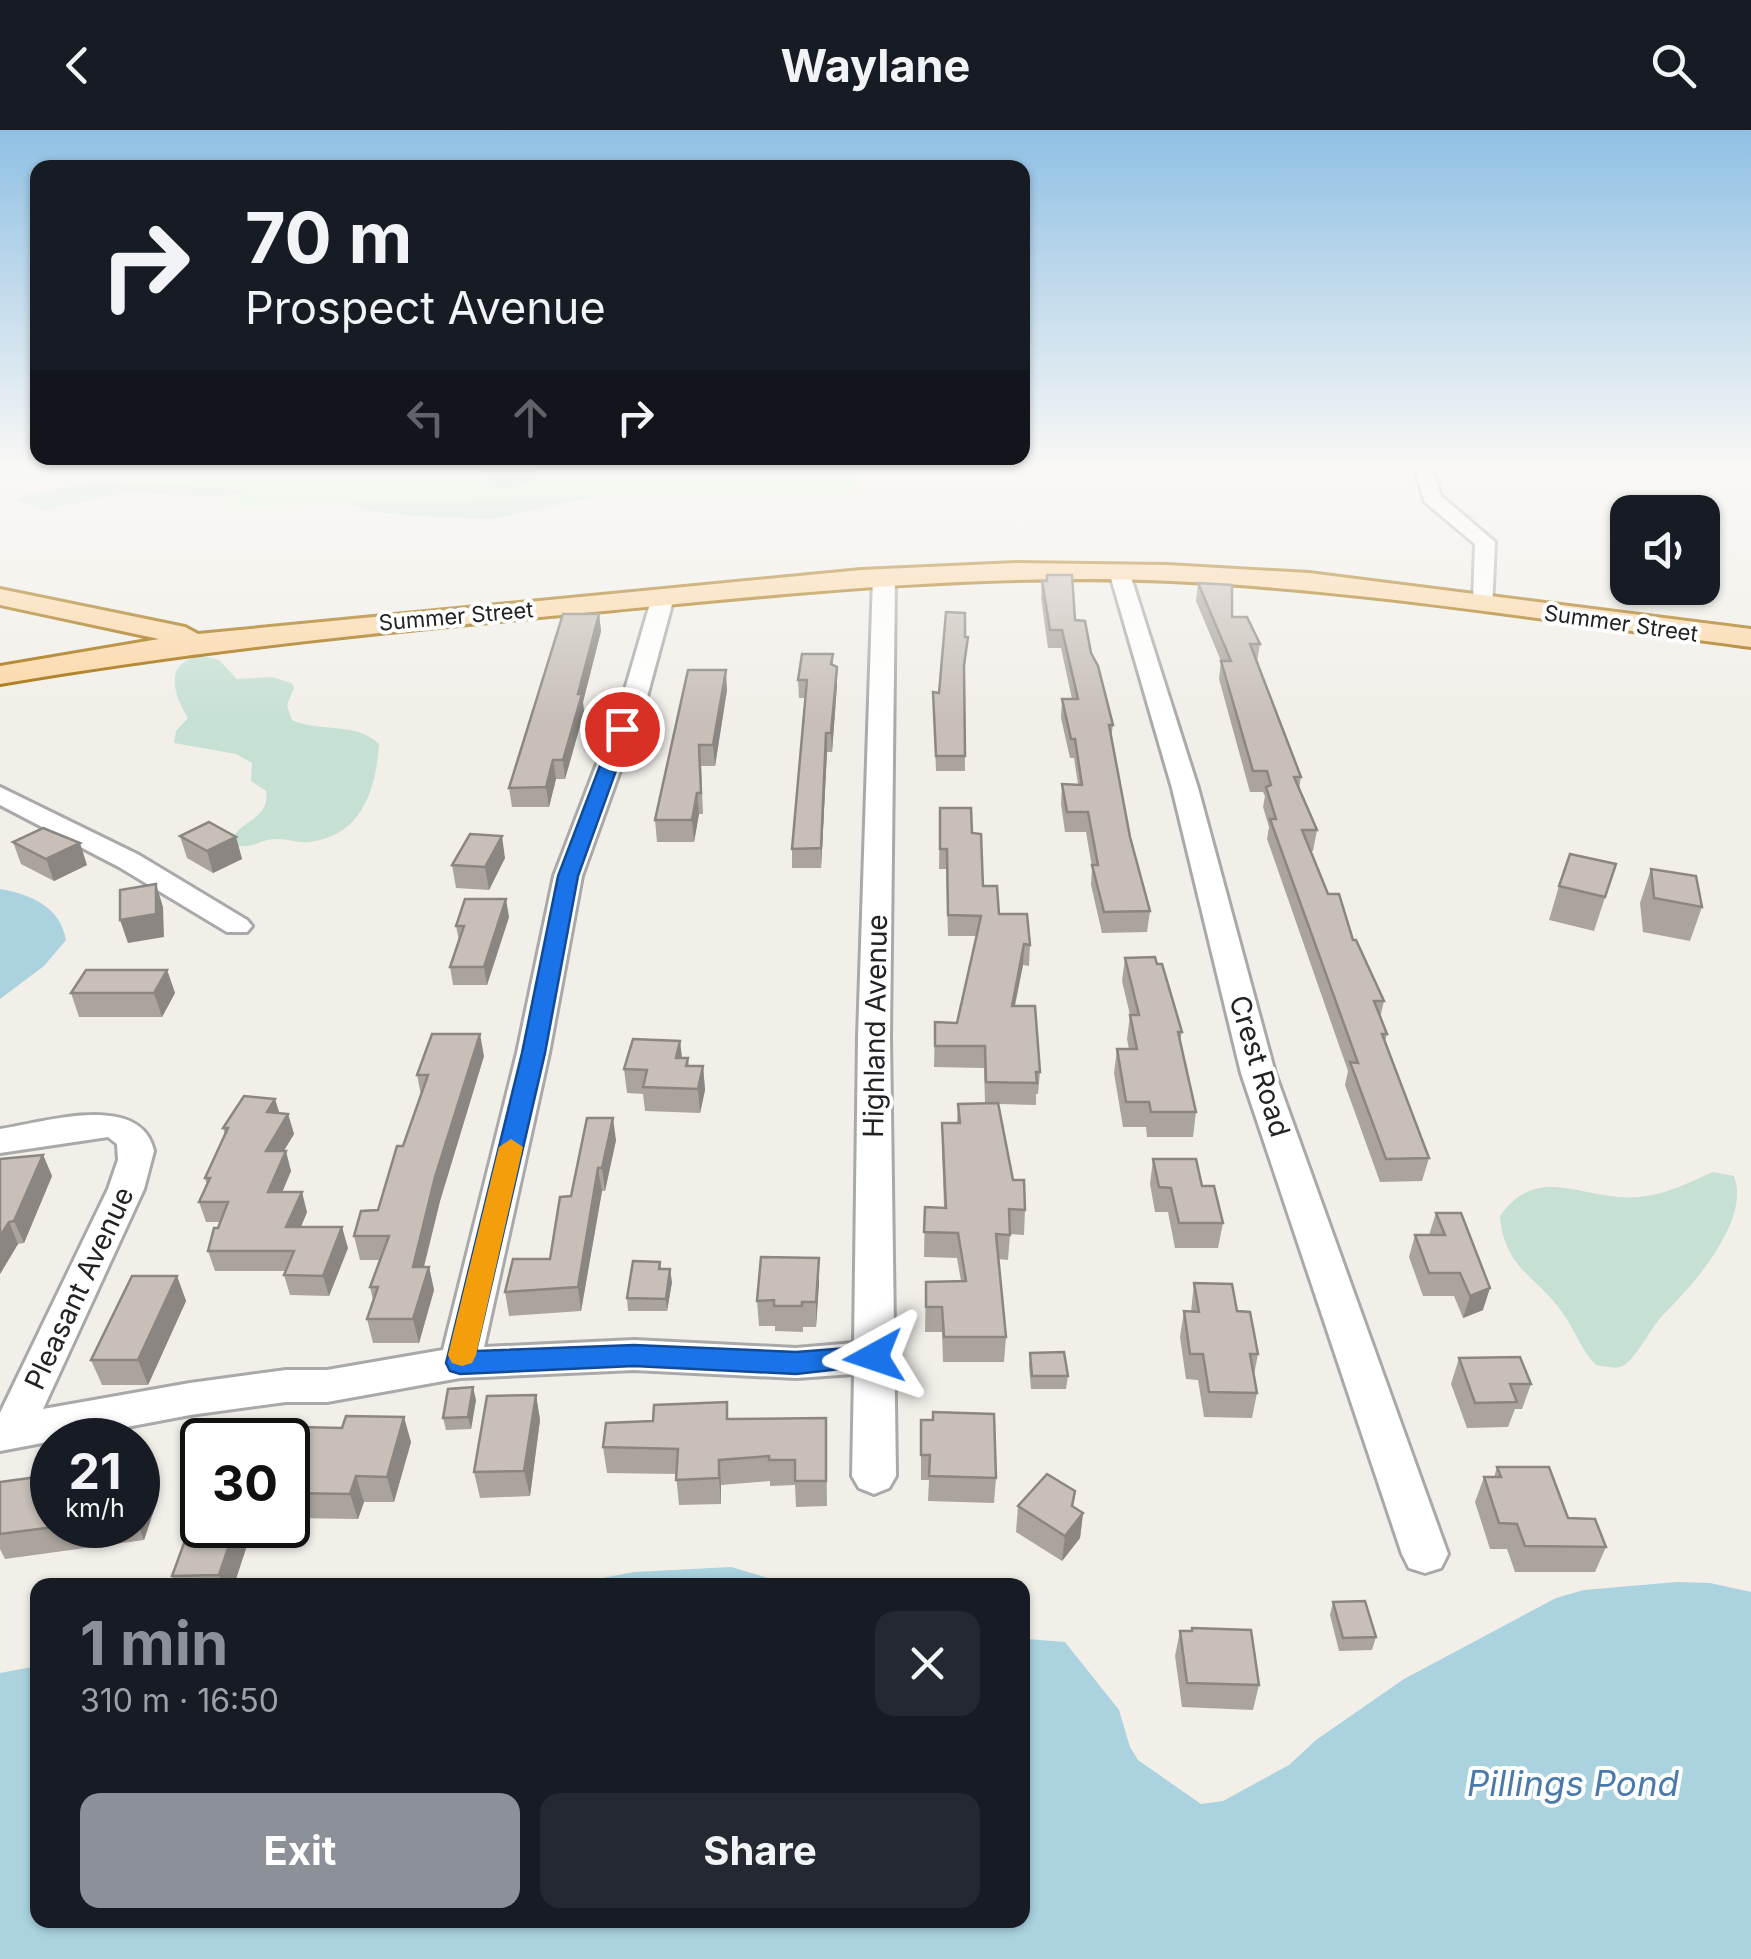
<!DOCTYPE html>
<html lang="en">
<head>
<meta charset="utf-8">
<style>
  :root { --surface:#171b24; --page:#242831; --text:#f1f3f6; --muted:#9ea1a6; --accent:#8c9099 }
  body { margin:0; font-family:Inter,sans-serif; background:var(--page); color:var(--text); height:100vh; display:flex; flex-direction:column; font-size:38px; white-space:nowrap }
  * { box-sizing:border-box; margin:0 }
  p { font-size:32px; color:var(--muted) }
  .icon { flex:none; width:55px; height:55px; fill:none; stroke:currentColor; stroke-width:2; stroke-linecap:round; stroke-linejoin:round }
  .map { position:relative; flex:1; overflow:hidden }
  .sheet { position:absolute; left:30px; top:1448px; width:1000px; height:350px; display:flex; flex-direction:column; background:var(--surface); border-radius:20px; box-shadow:0 2px 8px #0004 }
  .sheet>* { flex:none }
  .banner { position:absolute; left:30px; top:30px; width:1000px; height:305px; border-radius:20px; box-shadow:0 2px 8px #0004; background:#171b24; color:var(--text); overflow:hidden }
  .buttons { position:absolute; left:1610px; top:365px; display:grid; gap:20px }
  .buttons a { display:grid; place-items:center; width:110px; height:110px; border-radius:20px; background:var(--surface); box-shadow:0 2px 8px #0004; font-size:50px }
  .speed { position:absolute; left:30px; top:1288px; display:flex; gap:20px; font-size:50px; font-weight:700; text-align:center }
  .speed>* { display:grid; place-content:center; width:130px; height:130px; border-radius:50%; background:var(--surface); box-shadow:0 2px 8px #0004; line-height:1 }
  .speed small { font-size:25px; font-weight:400 }
  .speed .limit { border:5px solid #111; border-radius:15px; background:#fff; color:#111 }
  .pin { position:absolute; display:grid; place-items:center; width:85px; height:85px; color:#fff; margin:-42px; border:5px solid #fff; border-radius:50%; box-shadow:0 2px 10px #0007 }
  .me { position:absolute; width:110px; margin:-55px; rotate:265deg; stroke-linejoin:round; filter:drop-shadow(0 0 8px #0008) }
  .turn { display:flex; align-items:center; gap:35px; height:210px; padding:0 50px; font-size:45px }
  .turn .icon { width:130px; height:130px; stroke-width:2.5 }
  .turn b { display:block; font-size:70px; line-height:85px }
  .lanes { display:flex; align-items:center; height:95px; padding:0 50px; background:#0003; justify-content:center; gap:50px; direction:ltr }
  .lanes .off { opacity:.35 }
  .round { display:grid; place-items:center; flex:none; width:105px; height:105px; border-radius:20px; background:var(--page) }
  .head { display:flex; align-items:center; justify-content:space-between; height:170px; padding:0 50px }
  h1 { font-size:60px; font-weight:700; line-height:75px; color:var(--accent) }
  .button { display:flex; gap:20px; margin-top:auto; padding:20px 50px }
  .button a { flex:1; height:115px; border-radius:20px; background:var(--accent); color:#fff; font-size:40px; font-weight:700; line-height:115px; text-align:center }
  .button a+a { background:var(--page); color:var(--text) }
  header { display:flex; justify-content:space-between; align-items:center; height:130px; padding:0 50px; background:var(--surface); font-size:45px; font-weight:700 }
  .map>svg:first-child { display:block }
  .wetland { fill:#c6e0d4 }
  .park { fill:#c8facc }
  .water { fill:#aad3df }
  .lines { fill:none; stroke-linecap:round; stroke-linejoin:round }
  .minor-casing { stroke:#a9a9a9; stroke-width:6 }
  .major-casing { stroke:#a06b00; stroke-width:6 }
  .minor { fill:#fff; fill-rule:evenodd }
  .major { fill:#fcd6a4; fill-rule:evenodd }
  .wall { fill:#aba49e }
  .shaded-wall { fill:#8b8681 }
  .building { fill:#c7bfb8; stroke:#8b8681; stroke-width:2.5 }
  .route { fill:#1a73e8; stroke:#114b97; stroke-width:2.5 }
  .slow { fill:#f59e0b }
  .labels { text-anchor:middle; stroke-width:8; stroke-linejoin:round; paint-order:stroke }
  .far-street-label { font-size:22px; fill:#222; stroke:#fff }
  .street-label { font-size:28px; fill:#222; stroke:#fff }
  .near-water-label { font-size:35px; font-style:italic; fill:#4a7aab; stroke:#fff }
</style>
</head>
<body>
<header><svg class="icon" aria-label="back" viewBox="0 0 24 24"><path d="M15 5l-7 7 7 7"/></svg>Waylane<svg class="icon" aria-label="search" viewBox="0 0 24 24"><circle cx="10" cy="10" r="6"/><path d="M15 15l6 6"/></svg></header>
<div class="map">
<svg width="1751" height="1829" viewBox="0 0 1751 1829">
  <rect width="100%" height="100%" fill="#f2efe9"/>
  <g class="wetland">
    <polygon points="0,335 783,335 829,364 602,365 493,389 410,386 371,381 346,372 243,364 212,367 128,362 43,380 16,371 30,364 109,349"/>
    <path d="M202,526L219,530L237,549L272,547L292,553L294,558L287,575L292,590C320,603 355,591 379,614C376,661 361,706 309,712C298,713 288,709 277,709C259,709 250,721 232,714C234,690 271,692 266,661L251,651L252,633L236,624L174,613L176,601L188,588C173,564 163,531 202,526Z"/>
    <path d="M1713,1042L1734,1046C1751,1091 1693,1155 1664,1184C1652,1195 1634,1234 1620,1237C1614,1239 1603,1236 1596,1235C1581,1220 1575,1200 1562,1182C1535,1144 1505,1140 1500,1086C1539,1031 1584,1072 1639,1067C1668,1064 1687,1053 1713,1042Z"/>
  </g>
  <polygon class="park" points="0,335 1015,335 1015,340 861,337 848,365 684,364 233,376 244,360 0,347"/>
  <g class="water">
    <path d="M474,335H538L540,347C529,354 503,363 490,355C484,351 480,340 474,335Z"/>
    <path d="M0,759C31,764 60,777 66,810L44,836L0,869Z"/>
    <polygon points="731,1437 792,1455 567,1455 634,1442"/>
    <polygon points="1677,1452 1710,1453 1751,1462 1751,1829 0,1829 0,1543 37,1536 38,1790 1022,1790 1022,1513 1027,1509 1065,1512 1119,1580 1130,1617 1138,1630 1201,1674 1223,1671 1289,1635 1316,1610 1404,1549 1556,1468 1584,1460"/>
  </g>
  <g class="lines">
    <defs>
      <g id="minor">
        <polygon points="1413,335 1431,335 1441,366 1495,412 1492,478 1484,479 1473,473 1475,414 1425,372"/>
        <polygon points="1119,435 1129,441 1198,658 1275,943 1448,1424 1441,1438 1425,1443 1409,1438 1402,1424 1241,943 1172,658 1109,441"/>
        <path d="M884,441L895,447L890,907L896,1346L889,1358L874,1364L859,1358L852,1346L854,1244L796,1248L634,1240L460,1248L327,1272H286L190,1285L0,1321V1283L108,1059L118,1030L117,1014L108,1007L0,1023V999C43,993 141,961 154,1021L144,1059L43,1279L190,1253L286,1240H327L443,1220L517,923L554,746L624,563L652,467L663,461L674,467L648,563L582,746L549,923L484,1217L634,1210L796,1218L854,1213L858,907L873,447Z"/>
        <polygon points="0,657 139,725 247,790 252,796 247,802 227,802 119,737 0,675"/>
      </g>
      <path id="major" d="M1016,433L1167,435L1309,443L1751,499V517C1558,492 1365,460 1171,451C985,443 800,462 615,480C408,499 204,519 0,554V536L159,509L0,475V459L185,497L198,504L861,440Z"/>
    </defs>
    <use href="#minor" class="minor-casing"/>
    <use href="#major" class="major-casing"/>
    <use href="#minor" class="minor"/>
    <use href="#major" class="major"/>
  </g>
  <g class="wall">
    <polygon points="1042,451 1075,490 1091,523 1113,595 1111,608 1130,707 1150,781 1147,802 1102,803 1091,755 1092,737 1086,702 1065,702 1061,674 1062,654 1078,654 1074,628 1070,628 1061,588 1062,569 1072,569 1061,518 1048,518 1041,468"/>
    <polygon points="1198,453 1260,514 1257,532 1301,647 1299,659 1317,700 1313,721 1311,721 1328,764 1384,871 1380,888 1387,904 1385,911 1429,1028 1422,1051 1380,1052 1345,955 1348,941 1267,709 1269,697 1263,677 1265,666 1263,662 1250,662 1219,549 1221,531 1196,471"/>
    <polygon points="599,484 601,501 583,572 584,582 565,649 556,649 549,677 512,677 509,658"/>
    <polygon points="965,507 968,507 964,545 965,641 936,641 933,562 939,563"/>
    <polygon points="833,524 833,535 837,555 832,622 827,622 821,738 792,738 792,719 805,568 799,568 798,550"/>
    <polygon points="727,560 715,636 701,636 703,684 699,684 694,712 657,712 655,690"/>
    <polygon points="940,678 972,703 983,756 999,784 1030,815 1029,836 1023,835 1015,876 1040,942 1038,964 1036,964 1036,975 999,974 1013,1050 1025,1080 1024,1105 1010,1104 1008,1130 998,1129 1006,1207 1004,1232 943,1232 942,1202 925,1202 926,1152 961,1151 957,1128 924,1127 925,1077 944,1077 942,1018 942,993 957,993 958,974 985,973 984,938 934,937 935,892 957,893 977,806 948,806 946,739 939,739"/>
    <polygon points="180,706 236,707 242,729 213,743 187,728"/>
    <polygon points="13,712 87,735 54,751 21,734"/>
    <polygon points="505,728 489,760 456,758 452,735"/>
    <polygon points="1616,734 1594,801 1549,790 1559,756"/>
    <polygon points="1651,739 1702,777 1690,811 1643,802 1640,773"/>
    <polygon points="509,787 487,855 453,855 450,837 459,811 456,796"/>
    <polygon points="1125,828 1182,902 1180,911 1196,982 1193,1007 1147,1007 1146,997 1123,997 1114,943 1117,919 1129,919 1127,909 1130,885 1122,851"/>
    <polygon points="167,840 175,863 162,887 79,887 71,863"/>
    <polygon points="484,926 440,1071 424,1137 429,1137 434,1160 419,1213 373,1213 367,1189 373,1170 370,1157 380,1130 360,1130 354,1106 378,1080 403,1016 421,965 417,945"/>
    <polygon points="682,928 688,928 689,936 703,936 705,960 700,983 645,981 643,964 627,963 624,939"/>
    <polygon points="279,983 288,984 294,1004 283,1021 291,1041 282,1062 307,1082 301,1097 348,1118 329,1166 290,1165 284,1145 285,1141 215,1141 208,1121 220,1092 206,1092 199,1072 207,1055 205,1048 225,1005 223,998"/>
    <polygon points="616,1010 605,1061 602,1061 581,1181 509,1186 505,1162 550,1129 571,1066"/>
    <polygon points="43,1025 52,1046 24,1113 18,1114 0,1144 0,1029"/>
    <polygon points="1153,1029 1202,1056 1223,1093 1218,1118 1175,1118 1168,1082 1155,1082 1150,1054"/>
    <polygon points="1436,1083 1483,1180 1463,1188 1454,1166 1423,1166 1409,1127 1415,1105 1429,1105"/>
    <polygon points="819,1128 819,1153 816,1197 803,1197 803,1202 775,1201 775,1196 759,1196 757,1171"/>
    <polygon points="660,1132 661,1139 672,1152 667,1181 628,1181 627,1168"/>
    <polygon points="177,1146 186,1171 148,1255 102,1255 91,1230"/>
    <polygon points="1194,1153 1237,1181 1258,1224 1254,1245 1257,1263 1252,1288 1204,1287 1198,1250 1186,1249 1180,1207 1184,1181 1191,1182"/>
    <polygon points="1030,1223 1068,1246 1066,1259 1031,1259 1029,1235"/>
    <polygon points="1459,1228 1531,1254 1522,1279 1515,1279 1508,1297 1467,1298 1451,1254"/>
    <polygon points="536,1265 540,1290 530,1366 480,1368 474,1342"/>
    <polygon points="476,1270 471,1299 446,1300 443,1288"/>
    <polygon points="826,1288 827,1376 796,1377 795,1355 770,1356 770,1351 721,1355 721,1374 679,1375 676,1344 607,1343 603,1317 728,1289"/>
    <polygon points="921,1290 996,1348 994,1373 928,1371 929,1350 921,1350"/>
    <polygon points="411,1312 394,1372 364,1372 358,1389 288,1388 288,1335"/>
    <polygon points="1497,1337 1606,1417 1595,1442 1515,1442 1507,1419 1490,1419 1475,1372 1484,1347 1494,1347"/>
    <polygon points="138,1351 146,1351 156,1374 144,1410 5,1429 0,1419 0,1352 52,1395 138,1395"/>
    <polygon points="1018,1376 1074,1377 1083,1383 1080,1408 1062,1431 1016,1402"/>
    <polygon points="202,1395 250,1395 252,1400 234,1455 176,1455 172,1446"/>
    <polygon points="1333,1472 1376,1507 1372,1520 1339,1521 1330,1485"/>
    <polygon points="1192,1498 1259,1555 1253,1580 1182,1577 1175,1526 1180,1501 1191,1501"/>
  </g>
  <g class="shaded-wall">
    <polygon points="599,484 601,501 583,572 584,582 565,649 563,630"/>
    <polygon points="837,537 837,555 832,622 831,603"/>
    <polygon points="726,540 727,560 715,636 713,615"/>
    <polygon points="826,603 827,622 821,738 821,718"/>
    <polygon points="553,630 556,649 549,677 546,657"/>
    <polygon points="697,663 699,684 694,712 692,690"/>
    <polygon points="502,706 505,728 489,760 485,737"/>
    <polygon points="236,707 242,729 213,743 207,721"/>
    <polygon points="80,713 87,735 54,751 46,729"/>
    <polygon points="156,754 163,777 164,807 128,813 120,790"/>
    <polygon points="506,769 509,787 487,855 484,837"/>
    <polygon points="1024,814 1023,835 1010,897 1012,876"/>
    <polygon points="167,840 175,863 162,887 154,863"/>
    <polygon points="480,904 484,926 440,1071 418,1160 413,1137 435,1047"/>
    <polygon points="680,911 683,935 676,928"/>
    <polygon points="703,936 705,960 700,983 698,959"/>
    <polygon points="275,969 281,988 267,982"/>
    <polygon points="288,984 294,1004 272,1041 266,1021"/>
    <polygon points="613,988 616,1010 605,1061 602,1038"/>
    <polygon points="286,1021 291,1041 274,1082 268,1062"/>
    <polygon points="43,1025 52,1046 24,1113 14,1091"/>
    <polygon points="598,1038 602,1061 581,1181 578,1157"/>
    <polygon points="302,1062 307,1082 292,1118 286,1097"/>
    <polygon points="9,1092 18,1114 0,1144 0,1106"/>
    <polygon points="342,1097 348,1118 329,1166 323,1146"/>
    <polygon points="819,1128 819,1153 816,1197 816,1172"/>
    <polygon points="429,1137 434,1160 419,1213 413,1189"/>
    <polygon points="670,1139 672,1152 667,1181 666,1169"/>
    <polygon points="177,1146 186,1171 148,1255 138,1230"/>
    <polygon points="1490,1158 1483,1180 1463,1188 1470,1166"/>
    <polygon points="473,1257 476,1270 471,1299 468,1287"/>
    <polygon points="536,1265 540,1290 530,1366 524,1341"/>
    <polygon points="404,1287 411,1312 394,1372 387,1347"/>
    <polygon points="281,1299 285,1310 277,1310"/>
    <polygon points="719,1330 721,1355 721,1374 719,1348"/>
    <polygon points="356,1346 364,1372 358,1389 350,1364"/>
    <polygon points="146,1351 156,1374 144,1410 138,1394 138,1376"/>
    <polygon points="1083,1383 1080,1408 1062,1431 1065,1406"/>
    <polygon points="236,1395 250,1395 252,1400 234,1455 222,1455 219,1445"/>
  </g>
  <g class="building">
    <polygon points="1047,445 1072,445 1075,490 1085,491 1091,523 1098,536 1113,595 1109,595 1130,707 1150,781 1104,782 1092,735 1098,735 1088,682 1067,682 1062,654 1082,655 1075,609 1071,609 1062,569 1078,569 1062,500 1050,500 1042,451 1047,451"/>
    <polygon points="1198,453 1232,455 1232,487 1247,487 1260,514 1250,514 1301,647 1294,647 1317,700 1302,700 1328,764 1339,764 1353,810 1356,810 1384,871 1374,871 1387,904 1382,904 1429,1028 1386,1029 1350,932 1358,933 1270,689 1276,689 1266,657 1271,655 1267,641 1253,641 1221,531 1231,531"/>
    <polygon points="946,482 965,483 965,507 968,507 964,535 965,626 936,626 933,562 939,563"/>
    <polygon points="563,484 599,484 578,564 582,564 563,630 553,630 546,657 509,658"/>
    <polygon points="802,524 833,524 831,534 837,537 831,603 826,603 821,718 792,719 807,550 798,550"/>
    <polygon points="688,540 726,540 713,615 699,615 701,663 697,663 692,690 655,690"/>
    <polygon points="940,678 971,678 972,703 981,704 983,756 997,756 999,784 1027,784 1030,815 1024,814 1012,876 1035,876 1040,942 1036,942 1037,953 986,952 985,916 935,916 935,892 957,893 981,786 948,785 947,719 940,719"/>
    <polygon points="209,692 236,707 207,721 180,706"/>
    <polygon points="43,698 80,713 46,729 13,712"/>
    <polygon points="470,704 502,706 485,737 452,735"/>
    <polygon points="1570,724 1616,734 1605,767 1559,756"/>
    <polygon points="1651,739 1696,746 1702,777 1654,768"/>
    <polygon points="156,754 156,784 120,790 120,760"/>
    <polygon points="465,769 506,769 484,837 450,837 464,796 456,796"/>
    <polygon points="1155,827 1157,834 1162,834 1182,902 1178,902 1196,982 1151,982 1149,972 1126,972 1117,919 1137,919 1130,885 1139,885 1125,828"/>
    <polygon points="86,840 167,840 154,863 71,863"/>
    <polygon points="432,904 480,904 435,1047 413,1137 429,1137 413,1189 367,1189 378,1157 370,1157 389,1106 354,1106 361,1081 378,1080 397,1016 403,1016 428,945 417,945"/>
    <polygon points="633,909 680,911 676,928 688,928 686,936 703,936 698,959 643,957 647,940 624,939"/>
    <polygon points="244,966 275,969 267,982 288,984 266,1021 286,1021 268,1062 302,1062 286,1097 342,1097 323,1146 284,1145 294,1121 208,1121 214,1098 218,1098 228,1072 199,1072 210,1048 205,1048 228,998 223,998"/>
    <polygon points="998,973 1013,1050 1024,1050 1025,1080 1009,1079 1010,1105 996,1104 1006,1207 944,1207 942,1177 926,1177 926,1152 966,1151 958,1103 924,1102 925,1077 946,1078 942,993 960,993 958,974"/>
    <polygon points="587,988 613,988 602,1038 598,1038 578,1157 505,1162 513,1129 550,1129 560,1067 571,1066"/>
    <polygon points="43,1025 14,1091 9,1092 0,1106 0,1029"/>
    <polygon points="1153,1029 1196,1029 1202,1056 1214,1056 1223,1093 1179,1093 1171,1058 1159,1057"/>
    <polygon points="1436,1083 1461,1083 1490,1158 1470,1166 1460,1143 1429,1143 1415,1105 1445,1105"/>
    <polygon points="761,1127 819,1128 816,1172 802,1172 802,1176 774,1176 774,1170 757,1171"/>
    <polygon points="633,1131 660,1132 659,1139 670,1139 666,1169 627,1168"/>
    <polygon points="132,1146 177,1146 138,1230 91,1230"/>
    <polygon points="1194,1153 1232,1154 1237,1181 1250,1182 1258,1224 1250,1224 1257,1263 1209,1262 1203,1224 1190,1224 1184,1181 1199,1182"/>
    <polygon points="1064,1222 1068,1246 1032,1246 1030,1223"/>
    <polygon points="1520,1227 1531,1254 1510,1254 1517,1272 1475,1273 1459,1228"/>
    <polygon points="473,1257 468,1287 443,1288 448,1259"/>
    <polygon points="536,1265 524,1341 474,1342 487,1266"/>
    <polygon points="727,1272 727,1289 826,1288 826,1351 795,1351 795,1330 769,1330 769,1326 719,1330 719,1348 676,1350 678,1319 603,1317 606,1293 653,1291 654,1275"/>
    <polygon points="933,1282 994,1284 996,1348 929,1346 930,1325 921,1325 921,1290 933,1290"/>
    <polygon points="346,1286 404,1287 387,1347 356,1346 350,1364 288,1363 288,1335 301,1297 342,1298"/>
    <polygon points="242,1298 281,1299 277,1310 237,1310"/>
    <polygon points="1497,1337 1549,1337 1568,1388 1595,1389 1606,1417 1525,1416 1517,1394 1499,1393 1484,1347 1501,1347"/>
    <polygon points="1047,1344 1075,1361 1072,1376 1083,1383 1065,1406 1018,1376"/>
    <polygon points="52,1345 52,1395 69,1395 0,1404 0,1352"/>
    <polygon points="138,1351 146,1351 138,1376"/>
    <polygon points="198,1375 202,1375 202,1395 236,1395 219,1445 172,1446"/>
    <polygon points="1365,1471 1376,1507 1343,1508 1333,1472"/>
    <polygon points="1192,1498 1251,1500 1259,1555 1187,1553 1180,1501 1192,1501"/>
  </g>
  <linearGradient id="sky" x2="0" y2="1"><stop stop-color="#8fc0e4"/><stop offset="0.57" stop-color="#f9f8f5"/><stop offset="1" stop-color="#f9f8f5" stop-opacity="0"/></linearGradient>
  <rect width="1751" height="591" fill="url(#sky)"/>
  <polygon class="route" points="622,594 631,599 578,746 545,923 476,1221 634,1215 796,1222 874,1216 884,1219 888,1227 884,1234 796,1244 634,1236 460,1244 450,1241 446,1233 522,923 558,746 614,599"/>
  <polygon class="slow" points="511,1009 523,1017 476,1225 472,1233 462,1236 452,1233 448,1225 499,1017"/>
  <g class="labels">
    <g class="far-street-label">
      <text transform="translate(456 486) rotate(-5)" y="8">Summer Street</text>
      <text transform="translate(1621 493) rotate(8)" y="8">Summer Street</text>
    </g>
    <g class="street-label">
      <text transform="translate(875 896) rotate(-89)" y="10">Highland Avenue</text>
      <text transform="translate(1260 936) rotate(73)" y="10">Crest Road</text>
      <text transform="translate(79 1158) rotate(-65)" y="10">Pleasant Avenue</text>
    </g>
    <g class="near-water-label">
      <text x="1573" y="1666">Pillings Pond</text>
    </g>
  </g>
</svg>
<div class="buttons">
<a><svg class="icon" aria-label="sound" viewBox="0 0 24 24"><path d="M4 9h4l5-4v14l-5-4H4zM17 9q2 3 0 6"/></svg></a>
</div>
<div class="speed"><div>21<small>km/h</small></div><div class="limit">30</div></div>
<div class="pin" style="left:622px;top:599px;background:#d93025"><svg class="icon" aria-label="arrive" viewBox="0 0 24 24"><path d="M6 21V4h12l-3 4 3 4H6"/></svg></div>
<svg class="me" style="left:874px;top:1227px" viewBox="-20 -20 40 40"><path d="M0-17L14 15 0 8-14 15z" fill="#1a73e8" stroke="#fff" stroke-width="4"/></svg>
<div class="banner">
<div class="turn"><svg class="icon" aria-label="right" viewBox="0 0 24 24"><path d="M7 20v-9h11M14 6l5 5-5 5"/></svg><div><b>70 m</b>Prospect Avenue</div></div>
<div class="lanes"><svg class="icon off" aria-label="left" viewBox="0 0 24 24"><path d="M17 20v-9H6M10 6l-5 5 5 5"/></svg><svg class="icon off" aria-label="ahead" viewBox="0 0 24 24"><path d="M12 20V5M6 11l6-6 6 6"/></svg><svg class="icon" aria-label="right" viewBox="0 0 24 24"><path d="M7 20v-9h11M14 6l5 5-5 5"/></svg></div>
</div>
<section class="sheet">
<div class="head"><div><h1>1 min</h1><p>310 m · 16:50</p></div><a class="round"><svg class="icon" aria-label="close" viewBox="0 0 24 24"><path d="M6 6l12 12M18 6L6 18"/></svg></a></div>
<div class="button"><a>Exit</a><a>Share</a></div>
</section>
</div>
</body>
</html>
